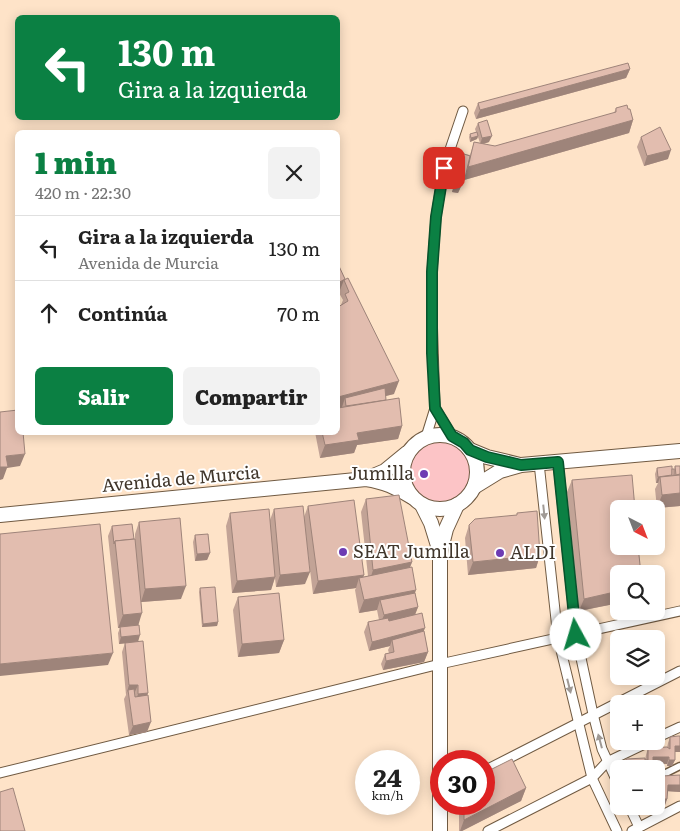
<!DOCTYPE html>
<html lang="es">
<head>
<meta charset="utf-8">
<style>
  :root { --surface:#fff; --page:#f2f2f2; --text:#222; --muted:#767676; --line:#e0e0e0; --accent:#0b8043 }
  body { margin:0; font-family:Literata,serif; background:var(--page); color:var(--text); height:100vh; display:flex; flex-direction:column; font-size:19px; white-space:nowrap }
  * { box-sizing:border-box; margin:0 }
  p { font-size:16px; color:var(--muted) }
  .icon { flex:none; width:28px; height:28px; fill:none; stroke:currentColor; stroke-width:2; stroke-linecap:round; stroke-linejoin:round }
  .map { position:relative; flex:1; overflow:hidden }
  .panel { position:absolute; left:15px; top:130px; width:325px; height:305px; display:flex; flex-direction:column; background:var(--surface); border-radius:8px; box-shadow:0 2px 12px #0003 }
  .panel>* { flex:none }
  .guide { position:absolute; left:15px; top:15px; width:325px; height:105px; border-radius:8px; box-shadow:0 2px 12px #0003; background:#0b8043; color:#fff; overflow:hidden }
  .needle { width:32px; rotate:138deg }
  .buttons { position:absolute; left:610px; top:500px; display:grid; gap:10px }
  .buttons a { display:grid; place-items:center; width:55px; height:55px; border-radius:8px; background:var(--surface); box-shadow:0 2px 12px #0003; font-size:25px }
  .speed { position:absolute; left:355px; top:750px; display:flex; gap:10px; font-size:25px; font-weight:700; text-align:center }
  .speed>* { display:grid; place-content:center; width:65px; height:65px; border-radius:50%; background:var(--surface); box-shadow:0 2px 12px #0003; line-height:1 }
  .speed small { font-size:12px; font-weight:400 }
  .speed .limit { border:8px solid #d22; background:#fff; color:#111 }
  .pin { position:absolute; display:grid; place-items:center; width:42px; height:42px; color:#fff; margin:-21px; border-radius:10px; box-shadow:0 2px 8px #0006 }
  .me { position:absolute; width:55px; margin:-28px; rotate:354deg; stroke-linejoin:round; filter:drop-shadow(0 0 4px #0008) }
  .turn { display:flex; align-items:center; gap:18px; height:105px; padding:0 20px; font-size:22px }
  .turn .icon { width:65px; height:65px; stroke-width:2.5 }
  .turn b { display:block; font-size:35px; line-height:42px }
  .round { display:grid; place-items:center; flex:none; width:52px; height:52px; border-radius:8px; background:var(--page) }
  .headline { display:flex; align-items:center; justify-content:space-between; height:85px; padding:0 20px }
  h1 { font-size:30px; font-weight:800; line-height:38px; color:var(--accent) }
  .cta { display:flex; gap:10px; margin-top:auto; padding:10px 20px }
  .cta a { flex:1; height:58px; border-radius:8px; background:var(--accent); color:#fff; font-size:20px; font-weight:800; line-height:58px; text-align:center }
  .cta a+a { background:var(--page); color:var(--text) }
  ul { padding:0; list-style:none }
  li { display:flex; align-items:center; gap:15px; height:65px; padding:0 20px; border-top:1px solid var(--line) }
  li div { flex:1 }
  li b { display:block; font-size:19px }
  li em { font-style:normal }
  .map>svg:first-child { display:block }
  .green { fill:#fcc4c6 }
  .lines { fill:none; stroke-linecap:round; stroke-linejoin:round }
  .pedestrian-casing { stroke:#705a42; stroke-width:9 }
  .minor-casing { stroke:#705a42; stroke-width:11 }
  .primary-casing { stroke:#705a42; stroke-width:16 }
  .pedestrian { stroke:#fff; stroke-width:6 }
  .minor { stroke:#fff; stroke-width:9 }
  .primary { stroke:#fff; stroke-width:14 }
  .wall { fill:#c2a396 }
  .shaded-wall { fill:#9e847a }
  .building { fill:#e2bdaf; stroke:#9e847a }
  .oneway { fill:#a09a95 }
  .route-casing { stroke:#07532c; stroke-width:12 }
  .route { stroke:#0b8043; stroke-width:9 }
  .poi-dot { fill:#6d3bb3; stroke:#fff; stroke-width:2 }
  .labels { text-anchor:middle; stroke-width:4; stroke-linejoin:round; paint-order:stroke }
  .poi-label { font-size:18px; fill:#40362b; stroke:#fff; text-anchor:start }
  .street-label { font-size:18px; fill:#40362b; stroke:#fff }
</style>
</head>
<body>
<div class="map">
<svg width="680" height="831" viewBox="0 0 680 831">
  <rect width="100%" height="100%" fill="#fee3c8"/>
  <circle class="green" cx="440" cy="472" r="31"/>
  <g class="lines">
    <defs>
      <polyline id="pedestrian" points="656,778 680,766"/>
      <g id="minor">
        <polyline points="435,408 452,436"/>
        <polyline points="426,437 435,408 432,312 432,272 436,217 444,167 463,111"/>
        <polyline points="558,462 576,635 593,714 602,749 619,786"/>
        <polyline points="539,463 558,638 592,778 617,831"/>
        <polyline points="656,738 680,727"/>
        <polyline points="484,771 680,671"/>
        <polyline points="0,773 440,664 680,611"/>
        <polyline points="629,806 639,827"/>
        <polyline points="488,831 592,778 607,762 651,741"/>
        <polyline points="632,831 680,806"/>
      </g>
      <g id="primary">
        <circle cx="440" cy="472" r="37"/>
        <polyline points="470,450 487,457 520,465"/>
        <polyline points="366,479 385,471 407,453"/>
        <polyline points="474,487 500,471 521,465 680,451"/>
        <polyline points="422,505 431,523 439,549"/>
        <path d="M0,515L366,479C385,482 395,487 412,497"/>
        <polyline points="440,831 440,553 446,529 457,505"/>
      </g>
    </defs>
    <use href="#pedestrian" class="pedestrian-casing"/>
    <use href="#minor" class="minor-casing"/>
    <use href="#primary" class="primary-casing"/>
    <use href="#pedestrian" class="pedestrian"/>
    <use href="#minor" class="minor"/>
    <use href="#primary" class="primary"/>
  </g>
  <g class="wall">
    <polygon points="630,69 626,78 476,119 474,113 478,103"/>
    <polygon points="616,108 628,109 633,120 629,133 464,180 458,193 452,192 455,180 453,180 461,153 470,155 474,142 480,143 478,137 477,139 470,142 469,137 470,134 476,132 475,129 478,123 489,142 483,144 495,146 614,113"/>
    <polygon points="641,137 668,159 644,166 637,147"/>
    <polygon points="338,264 394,394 385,396 386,400 402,426 398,439 357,445 354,453 320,458 315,432 338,432 341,305 343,300 339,293 340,290 338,291"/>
    <polygon points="675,466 680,466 680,506 657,508 655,489 658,483 656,483 655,474 657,468 674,469"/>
    <polygon points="572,480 619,574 619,603 579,611 567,492"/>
    <polygon points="366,499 412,562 410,568 418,607 415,615 424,631 428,652 424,662 383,670 381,664 385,654 389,653 388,650 390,646 369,651 364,632 368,622 379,620 377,610 359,613 355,590 356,588 313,594 306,538 305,584 276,587 275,578 271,590 232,593 226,526 230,513 270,520 274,509 304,517 308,506 364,575 363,577 368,576 361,512"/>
    <polygon points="517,513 540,555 536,568 468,575 465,538 469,525 517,515"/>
    <polygon points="139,522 181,599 141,602 138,625 138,642 147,695 147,732 129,735 124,699 126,695 122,652 125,643 119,644 118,633 120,628 118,628 108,536 112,526 134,539 135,539 135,534"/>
    <polygon points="195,535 210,553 207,560 195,561 193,542"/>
    <polygon points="200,588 218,622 217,626 202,627 199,592"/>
    <polygon points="238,597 284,640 279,653 238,657 233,610"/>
    <polygon points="680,736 680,752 675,752 675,760 672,766 667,766 667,764 653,763 653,769 623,769 624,766 626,759 645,760 646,755 648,748 667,748 668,743 670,737"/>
    <polygon points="680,775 680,792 667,791 667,799 665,805 659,805 660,782 662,776"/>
    <polygon points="526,788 521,801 462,831 459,831 459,804 484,804"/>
  </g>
  <g class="shaded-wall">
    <polygon points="630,69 626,78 476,119 480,110"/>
    <polygon points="633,120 629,133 464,180 458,193 452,192 454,186 464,180 468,167"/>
    <polygon points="478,136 477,139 470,142 471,138"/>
    <polygon points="492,136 489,142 480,145 482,138"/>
    <polygon points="671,150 668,159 644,166 647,156"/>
    <polygon points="344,280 340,290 338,291 338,283"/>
    <polygon points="399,381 394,394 346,406 345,398 342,407 338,408 338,397"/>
    <polygon points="402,426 398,439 357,445 354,453 320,458 325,445 357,433"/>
    <polygon points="25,454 20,466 7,468 3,479 0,480 0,467 6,456"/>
    <polygon points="658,477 660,477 658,483 656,483"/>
    <polygon points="680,493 680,506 657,508 662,495"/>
    <polygon points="210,553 207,560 195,561 197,554"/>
    <polygon points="540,555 536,568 468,575 473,562"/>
    <polygon points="412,562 407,574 369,583 373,570"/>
    <polygon points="310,572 305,584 276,587 280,575"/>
    <polygon points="364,575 361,584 359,578 356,588 313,594 318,581"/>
    <polygon points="275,577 271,590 232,593 237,581"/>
    <polygon points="186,586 181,599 141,602 145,589"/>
    <polygon points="416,590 412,603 380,600 377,610 359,613 364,600"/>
    <polygon points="619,591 619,603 579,611 584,599"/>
    <polygon points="418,607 414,617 380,625 384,615"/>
    <polygon points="142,613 138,626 118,628 123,615"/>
    <polygon points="218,622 217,626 202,627 203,624"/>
    <polygon points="425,628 421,638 392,640 390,646 369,651 372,642"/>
    <polygon points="140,635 138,642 119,644 121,637"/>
    <polygon points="284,640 279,653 238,657 242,644"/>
    <polygon points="428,652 424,662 383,670 386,661"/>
    <polygon points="113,653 108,665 0,676 0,664"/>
    <polygon points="129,685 138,685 134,694 128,690 126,695"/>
    <polygon points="148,693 145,703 135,704 138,694"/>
    <polygon points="151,722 147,732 129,735 133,726"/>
    <polygon points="675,746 680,746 680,752 673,752"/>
    <polygon points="653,757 669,757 667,764 651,763"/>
    <polygon points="669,760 675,760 672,766 667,766"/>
    <polygon points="668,785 680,785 680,792 665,791"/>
    <polygon points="526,788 521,801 462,831 460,831 464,820"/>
    <polygon points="656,796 662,796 660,803 656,803"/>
    <polygon points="662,799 667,799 665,805 659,805"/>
  </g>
  <g class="building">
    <polygon points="628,63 630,69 480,110 478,103"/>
    <polygon points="627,105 628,109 630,109 633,120 468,167 474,142 495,146 616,112 616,108"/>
    <polygon points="487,120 492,136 482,138 478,123"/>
    <polygon points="660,127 671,150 647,156 641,137"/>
    <polygon points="477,132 478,136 471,138 470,134"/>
    <polygon points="461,153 470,156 465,178 460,187 454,186 457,174 456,174"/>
    <polygon points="338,264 345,279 338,283"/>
    <polygon points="348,278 399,381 338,397 338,307 348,301 345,294 349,292 344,280"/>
    <polygon points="385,388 386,400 346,406 345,398"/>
    <polygon points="399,398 402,426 357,433 359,440 325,445 322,432 338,432 338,408"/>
    <polygon points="18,410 18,432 23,432 25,454 6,456 8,467 0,467 0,412"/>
    <polygon points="672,466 672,475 658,477 657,468"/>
    <polygon points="675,466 680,466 680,474 676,475"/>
    <polygon points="672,469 674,469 674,475 672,476"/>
    <polygon points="632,475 635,509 619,509 619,546 638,546 641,574 619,574 619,591 584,599 572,480"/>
    <polygon points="680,475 680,493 662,495 660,477"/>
    <polygon points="399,495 412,562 373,570 366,499"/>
    <polygon points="354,500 364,575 318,581 308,506"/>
    <polygon points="303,506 310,572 280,575 274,509"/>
    <polygon points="269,509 275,577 237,581 230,513"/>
    <polygon points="537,511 540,555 473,562 469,525 475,519 517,515 517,513"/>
    <polygon points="180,518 186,586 145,589 139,522"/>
    <polygon points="100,524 113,653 0,664 0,534"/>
    <polygon points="132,524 134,539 115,541 114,544 112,526"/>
    <polygon points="208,534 210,553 197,554 195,535"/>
    <polygon points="135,539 142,613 123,615 115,541"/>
    <polygon points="412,567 416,590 364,600 359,578"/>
    <polygon points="215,587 218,622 203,624 200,588"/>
    <polygon points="279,593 284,640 242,644 238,597"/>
    <polygon points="415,593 418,607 384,615 380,600"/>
    <polygon points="422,613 425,628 372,642 368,622 388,618 389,621"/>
    <polygon points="139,625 140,635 121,637 120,627"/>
    <polygon points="424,631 428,652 386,661 385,654 394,652 392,640"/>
    <polygon points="143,641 148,693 138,694 138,685 129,685 125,643"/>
    <polygon points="134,689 135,697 148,695 151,722 133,726 128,690"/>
    <polygon points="678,736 680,736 680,746 675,746 675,760 669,760 669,757 653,757 653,769 631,768 631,769 626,769 626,759 645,758 645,760 648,760 648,748 667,747 670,749 670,737"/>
    <polygon points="512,759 526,788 464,820 464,804 484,804 484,773"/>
    <polygon points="680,775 680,785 668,785 667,799 662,799 662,796 656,796 656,786 659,786 662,788 662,776"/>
    <polygon points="13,788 25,831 0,831 0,792"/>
  </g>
  <defs><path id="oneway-solid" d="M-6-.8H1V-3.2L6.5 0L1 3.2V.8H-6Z" transform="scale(1.25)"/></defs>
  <g class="oneway">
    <use href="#oneway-solid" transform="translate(544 512) rotate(84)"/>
    <use href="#oneway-solid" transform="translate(569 686) rotate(76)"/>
    <use href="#oneway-solid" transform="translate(600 741) rotate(-105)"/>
  </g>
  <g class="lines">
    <defs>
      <polyline id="route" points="444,168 436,217 432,272 432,353 435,408 452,436 464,443 470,450 487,457 521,465 558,462 576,635"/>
    </defs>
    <use href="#route" class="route-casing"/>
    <use href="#route" class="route"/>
  </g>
  <g class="poi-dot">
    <circle cx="424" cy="474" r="5"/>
    <circle cx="343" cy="552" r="5"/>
    <circle cx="500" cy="553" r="5"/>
  </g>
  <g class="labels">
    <g class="poi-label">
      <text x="414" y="480" text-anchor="end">Jumilla</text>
      <text x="353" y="558">SEAT Jumilla</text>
      <text x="510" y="559">ALDI</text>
    </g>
    <g class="street-label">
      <text transform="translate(181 479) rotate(-5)" y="6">Avenida de Murcia</text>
    </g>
  </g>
</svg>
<div class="buttons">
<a><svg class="needle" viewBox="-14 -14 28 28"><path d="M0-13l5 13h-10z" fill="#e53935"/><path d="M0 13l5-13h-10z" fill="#767676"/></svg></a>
<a><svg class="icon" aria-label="search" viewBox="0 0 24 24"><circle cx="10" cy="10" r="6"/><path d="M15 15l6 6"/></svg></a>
<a><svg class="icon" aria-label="layers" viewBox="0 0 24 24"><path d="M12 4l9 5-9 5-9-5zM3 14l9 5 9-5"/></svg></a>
<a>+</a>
<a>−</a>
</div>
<div class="speed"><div>24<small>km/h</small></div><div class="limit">30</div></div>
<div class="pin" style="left:444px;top:168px;background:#d93025"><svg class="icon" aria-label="arrive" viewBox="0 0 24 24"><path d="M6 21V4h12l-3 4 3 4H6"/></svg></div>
<svg class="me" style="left:576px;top:635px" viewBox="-20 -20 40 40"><circle r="19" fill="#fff"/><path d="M0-13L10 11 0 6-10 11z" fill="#0b8043"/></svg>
<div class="guide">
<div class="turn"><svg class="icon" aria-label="left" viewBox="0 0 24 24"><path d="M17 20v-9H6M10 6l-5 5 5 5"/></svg><div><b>130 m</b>Gira a la izquierda</div></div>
</div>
<section class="panel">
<div class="headline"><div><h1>1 min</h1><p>420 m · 22:30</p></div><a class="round"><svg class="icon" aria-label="close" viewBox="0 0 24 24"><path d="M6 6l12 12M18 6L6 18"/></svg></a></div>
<ul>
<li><svg class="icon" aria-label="left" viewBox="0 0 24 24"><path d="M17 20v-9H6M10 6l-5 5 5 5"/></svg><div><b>Gira a la izquierda</b><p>Avenida de Murcia</p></div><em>130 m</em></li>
<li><svg class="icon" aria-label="ahead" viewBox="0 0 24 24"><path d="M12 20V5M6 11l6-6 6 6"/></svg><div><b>Continúa</b></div><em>70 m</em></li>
</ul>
<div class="cta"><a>Salir</a><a>Compartir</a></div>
</section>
</div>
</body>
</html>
